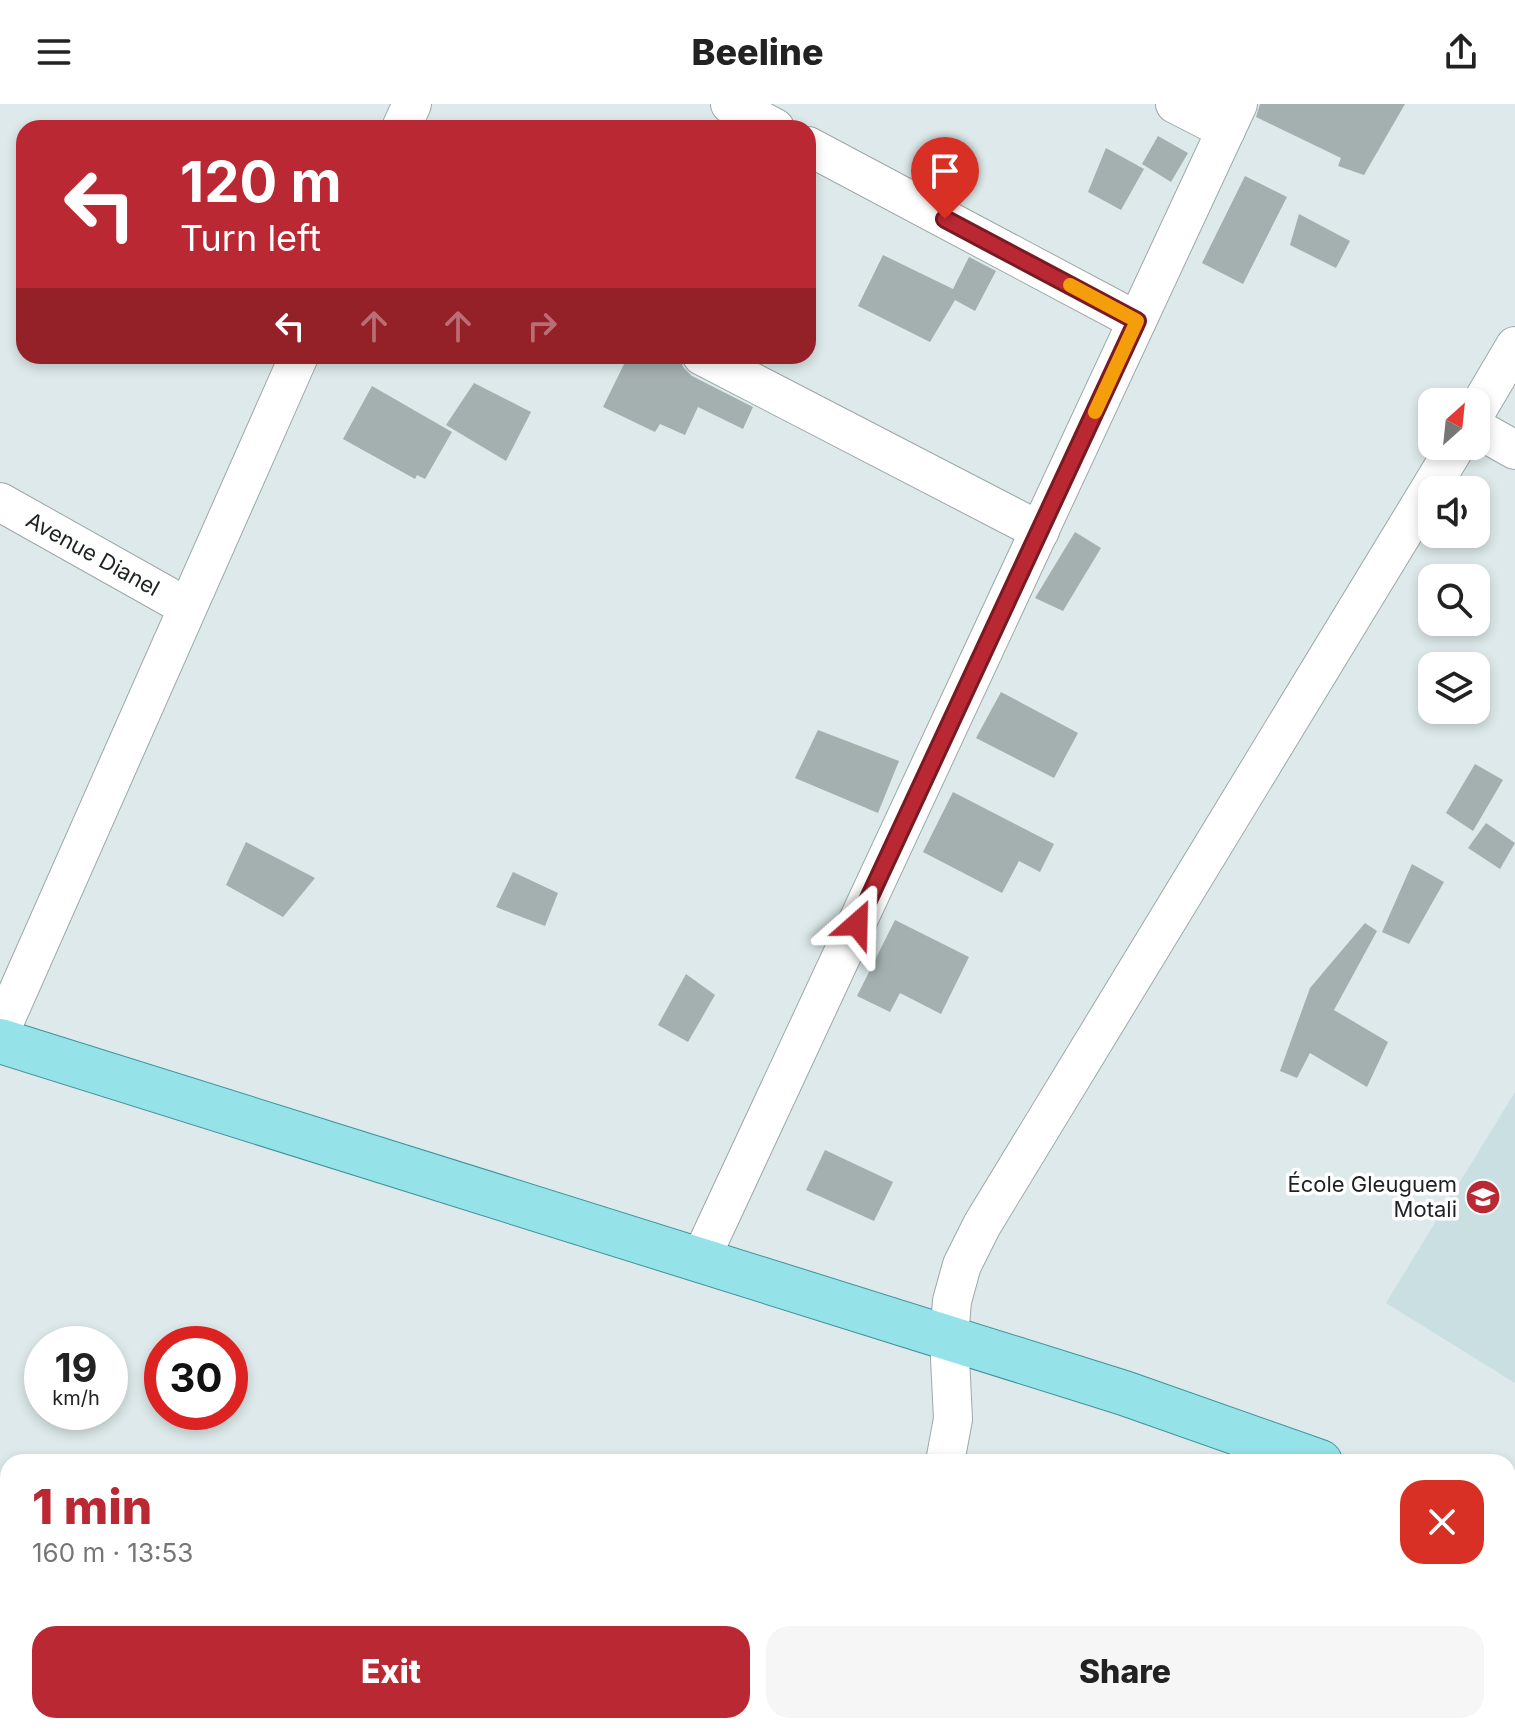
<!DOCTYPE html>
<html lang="en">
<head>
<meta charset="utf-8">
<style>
  :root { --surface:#fff; --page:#f6f6f6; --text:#222; --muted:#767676; --accent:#b92833 }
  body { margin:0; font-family:Inter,sans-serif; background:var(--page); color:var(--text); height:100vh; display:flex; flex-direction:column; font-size:30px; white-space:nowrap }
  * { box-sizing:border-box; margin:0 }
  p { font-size:26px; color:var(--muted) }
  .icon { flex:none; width:44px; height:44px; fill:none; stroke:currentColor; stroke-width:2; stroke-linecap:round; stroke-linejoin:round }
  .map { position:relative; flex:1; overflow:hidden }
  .sheet { position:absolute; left:0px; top:1350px; width:1516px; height:280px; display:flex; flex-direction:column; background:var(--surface); border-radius:24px 24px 0 0; box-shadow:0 4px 12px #0003 }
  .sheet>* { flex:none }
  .banner { position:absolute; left:16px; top:16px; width:800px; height:244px; border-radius:24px; box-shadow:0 4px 12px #0003; background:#b92833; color:#fff; overflow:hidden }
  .needle { width:52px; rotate:27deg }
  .fabs { position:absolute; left:1418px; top:284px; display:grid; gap:16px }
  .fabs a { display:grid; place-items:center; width:72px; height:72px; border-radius:16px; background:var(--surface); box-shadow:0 4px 12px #0003; font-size:40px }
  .speed { position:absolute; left:24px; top:1222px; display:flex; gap:16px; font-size:40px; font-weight:700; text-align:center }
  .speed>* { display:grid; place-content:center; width:104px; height:104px; border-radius:50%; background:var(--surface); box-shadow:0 4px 12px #0003; line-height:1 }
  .speed small { font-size:20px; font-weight:400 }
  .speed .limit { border:12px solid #d22; background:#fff; color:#111 }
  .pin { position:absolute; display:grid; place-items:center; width:68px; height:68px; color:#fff; margin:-82px -34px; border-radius:50% 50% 50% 0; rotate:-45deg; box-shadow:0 0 8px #0007 }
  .pin .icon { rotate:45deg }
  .me { position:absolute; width:88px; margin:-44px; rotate:25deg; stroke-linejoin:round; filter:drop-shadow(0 0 6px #0008) }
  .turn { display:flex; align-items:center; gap:28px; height:168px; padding:0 32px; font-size:36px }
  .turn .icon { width:104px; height:104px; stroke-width:2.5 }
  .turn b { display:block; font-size:56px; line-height:68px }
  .lanes { display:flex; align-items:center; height:76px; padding:0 32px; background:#0003; justify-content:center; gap:40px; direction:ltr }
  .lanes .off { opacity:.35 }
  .round { display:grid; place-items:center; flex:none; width:84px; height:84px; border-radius:24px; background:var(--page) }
  .overview { display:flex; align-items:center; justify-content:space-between; height:136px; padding:0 32px }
  h1 { font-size:48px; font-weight:800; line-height:60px; color:var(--accent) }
  .action { display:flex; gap:16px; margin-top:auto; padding:16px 32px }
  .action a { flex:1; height:92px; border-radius:24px; background:var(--accent); color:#fff; font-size:32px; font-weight:800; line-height:92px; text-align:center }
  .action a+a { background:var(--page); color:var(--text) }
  header { display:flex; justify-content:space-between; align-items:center; height:104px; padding:0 32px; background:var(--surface); font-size:36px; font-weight:800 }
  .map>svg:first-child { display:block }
  .built { fill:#cadfe1 }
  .building { fill:#a4afb0 }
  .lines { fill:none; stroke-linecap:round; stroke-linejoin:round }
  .minor-casing { stroke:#9da8a9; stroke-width:40 }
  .major-casing { stroke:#3e929a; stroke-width:46 }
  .minor { stroke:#fff; stroke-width:38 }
  .major { stroke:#96e2e9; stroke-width:44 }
  .route-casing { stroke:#781a21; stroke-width:20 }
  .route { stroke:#b92833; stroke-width:14 }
  .slow { stroke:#f59e0b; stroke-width:14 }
  .labels { text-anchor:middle; stroke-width:7; stroke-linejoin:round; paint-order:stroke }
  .street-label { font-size:22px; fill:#1d2222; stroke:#fff }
  .poi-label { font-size:22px; fill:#1d2222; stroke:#fff; text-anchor:end }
</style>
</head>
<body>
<header><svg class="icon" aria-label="menu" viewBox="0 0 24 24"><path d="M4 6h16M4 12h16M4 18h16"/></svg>Beeline<svg class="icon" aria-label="share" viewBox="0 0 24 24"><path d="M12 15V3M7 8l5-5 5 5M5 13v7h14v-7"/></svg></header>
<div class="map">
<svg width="1515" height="1630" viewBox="0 0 1515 1630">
  <rect width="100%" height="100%" fill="#dde9ea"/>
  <polygon class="built" points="1515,988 1515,1279 1386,1199"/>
  <g class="building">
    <polygon points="1260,0 1405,0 1364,71 1338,62 1341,54 1256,13"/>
    <polygon points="1158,32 1188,49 1171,78 1142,60"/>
    <polygon points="1106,44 1144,65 1121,106 1088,88"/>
    <polygon points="1245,72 1287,93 1243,180 1202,159"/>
    <polygon points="1299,110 1350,137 1336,164 1290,141"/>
    <polygon points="883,151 953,185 969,153 996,167 975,207 955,196 930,238 858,202"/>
    <polygon points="628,252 680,252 683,263 692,272 753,303 743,325 698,303 685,331 660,320 655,328 603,303"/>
    <polygon points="474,279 531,308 506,357 446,321"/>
    <polygon points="372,282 452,328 425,375 417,371 415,375 343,335"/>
    <polygon points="1075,428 1101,444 1063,507 1035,494"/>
    <polygon points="1001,588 1078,629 1054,674 976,634"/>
    <polygon points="818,626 899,657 878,709 795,674"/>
    <polygon points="1475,660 1503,676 1473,727 1446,709"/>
    <polygon points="953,688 1054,740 1040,768 1019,757 1002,789 923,748"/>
    <polygon points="1486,719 1515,739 1500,765 1468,744"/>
    <polygon points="246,738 315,774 283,813 226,781"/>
    <polygon points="1412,760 1444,778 1409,840 1382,828"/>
    <polygon points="513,768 558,789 545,822 496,803"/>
    <polygon points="895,816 969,853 941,910 900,889 890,908 857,892"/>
    <polygon points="1365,819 1377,827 1334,906 1388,938 1367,983 1310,949 1297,974 1280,967 1310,884"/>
    <polygon points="686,870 715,891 688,938 658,921"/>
    <polygon points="825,1046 893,1078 874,1117 806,1086"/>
  </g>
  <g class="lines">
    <defs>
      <g id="minor">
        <polyline points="730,0 775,24"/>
        <polyline points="1175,0 1226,26"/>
        <polyline points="401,24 412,0"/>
        <polyline points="808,42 1137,217"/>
        <polyline points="702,252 1040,427"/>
        <polyline points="1476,308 1515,242"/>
        <polyline points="1476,324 1515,346"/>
        <polyline points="0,398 187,503"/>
        <polyline points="0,928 299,252"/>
        <polyline points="700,1156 1238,0"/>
        <polyline points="945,1358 953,1315 949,1234 952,1197 962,1161 982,1121 1456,342"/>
        <polyline points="875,1630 877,1622"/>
        <polyline points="1405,1630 1407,1622"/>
      </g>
      <g id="major">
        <polyline points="0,937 1124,1289 1320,1358"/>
        <polyline points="1508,1421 1515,1423"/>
      </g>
    </defs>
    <use href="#minor" class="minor-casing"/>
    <use href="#major" class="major-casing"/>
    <use href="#minor" class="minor"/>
    <use href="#major" class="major"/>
  </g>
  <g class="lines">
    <defs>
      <polyline id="route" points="857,820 1137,217 945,115"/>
    </defs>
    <use href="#route" class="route-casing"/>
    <use href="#route" class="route"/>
    <polyline class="slow" points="1070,181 1137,217 1095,308"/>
  </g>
  <defs>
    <symbol id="school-disc" viewBox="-11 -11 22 22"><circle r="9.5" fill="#b92833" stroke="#fff"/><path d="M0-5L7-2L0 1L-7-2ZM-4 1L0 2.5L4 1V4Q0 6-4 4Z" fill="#fff"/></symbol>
  </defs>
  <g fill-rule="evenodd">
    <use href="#school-disc" x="1463" y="1073" width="40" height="40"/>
  </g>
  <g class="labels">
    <g class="street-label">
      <text transform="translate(93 450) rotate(29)" y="8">Avenue Dianel</text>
    </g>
    <g class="poi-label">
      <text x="1457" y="1088">École Gleuguem<tspan x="1457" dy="25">Motali</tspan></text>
    </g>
  </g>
</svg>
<div class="fabs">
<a><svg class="needle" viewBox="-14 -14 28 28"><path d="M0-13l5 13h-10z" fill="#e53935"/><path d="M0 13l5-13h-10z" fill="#767676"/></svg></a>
<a><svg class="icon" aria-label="sound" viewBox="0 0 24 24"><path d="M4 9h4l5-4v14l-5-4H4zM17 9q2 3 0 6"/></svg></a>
<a><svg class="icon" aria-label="search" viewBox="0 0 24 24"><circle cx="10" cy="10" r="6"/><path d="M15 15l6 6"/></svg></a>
<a><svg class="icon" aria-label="layers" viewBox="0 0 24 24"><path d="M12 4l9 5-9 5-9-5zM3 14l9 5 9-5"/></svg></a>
</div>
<div class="speed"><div>19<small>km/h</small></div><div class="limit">30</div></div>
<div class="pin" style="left:945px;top:115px;background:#d93025"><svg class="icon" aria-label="arrive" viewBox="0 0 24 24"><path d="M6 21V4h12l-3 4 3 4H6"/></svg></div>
<svg class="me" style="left:857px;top:820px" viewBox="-20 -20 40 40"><path d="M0-17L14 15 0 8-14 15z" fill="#b92833" stroke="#fff" stroke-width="4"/></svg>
<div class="banner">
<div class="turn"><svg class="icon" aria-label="left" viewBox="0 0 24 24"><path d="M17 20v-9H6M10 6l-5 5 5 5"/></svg><div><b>120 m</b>Turn left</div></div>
<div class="lanes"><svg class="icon" aria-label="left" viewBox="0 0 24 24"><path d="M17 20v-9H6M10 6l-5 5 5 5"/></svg><svg class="icon off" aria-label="ahead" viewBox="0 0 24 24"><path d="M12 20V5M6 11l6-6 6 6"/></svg><svg class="icon off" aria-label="ahead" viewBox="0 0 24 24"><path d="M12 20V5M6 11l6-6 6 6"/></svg><svg class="icon off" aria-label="right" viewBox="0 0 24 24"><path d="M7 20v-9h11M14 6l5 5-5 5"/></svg></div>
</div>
<section class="sheet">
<div class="overview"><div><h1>1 min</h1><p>160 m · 13:53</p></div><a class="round" style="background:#d93025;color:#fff"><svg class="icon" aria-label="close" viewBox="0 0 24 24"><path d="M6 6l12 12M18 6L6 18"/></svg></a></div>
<div class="action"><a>Exit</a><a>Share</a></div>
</section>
</div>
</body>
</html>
